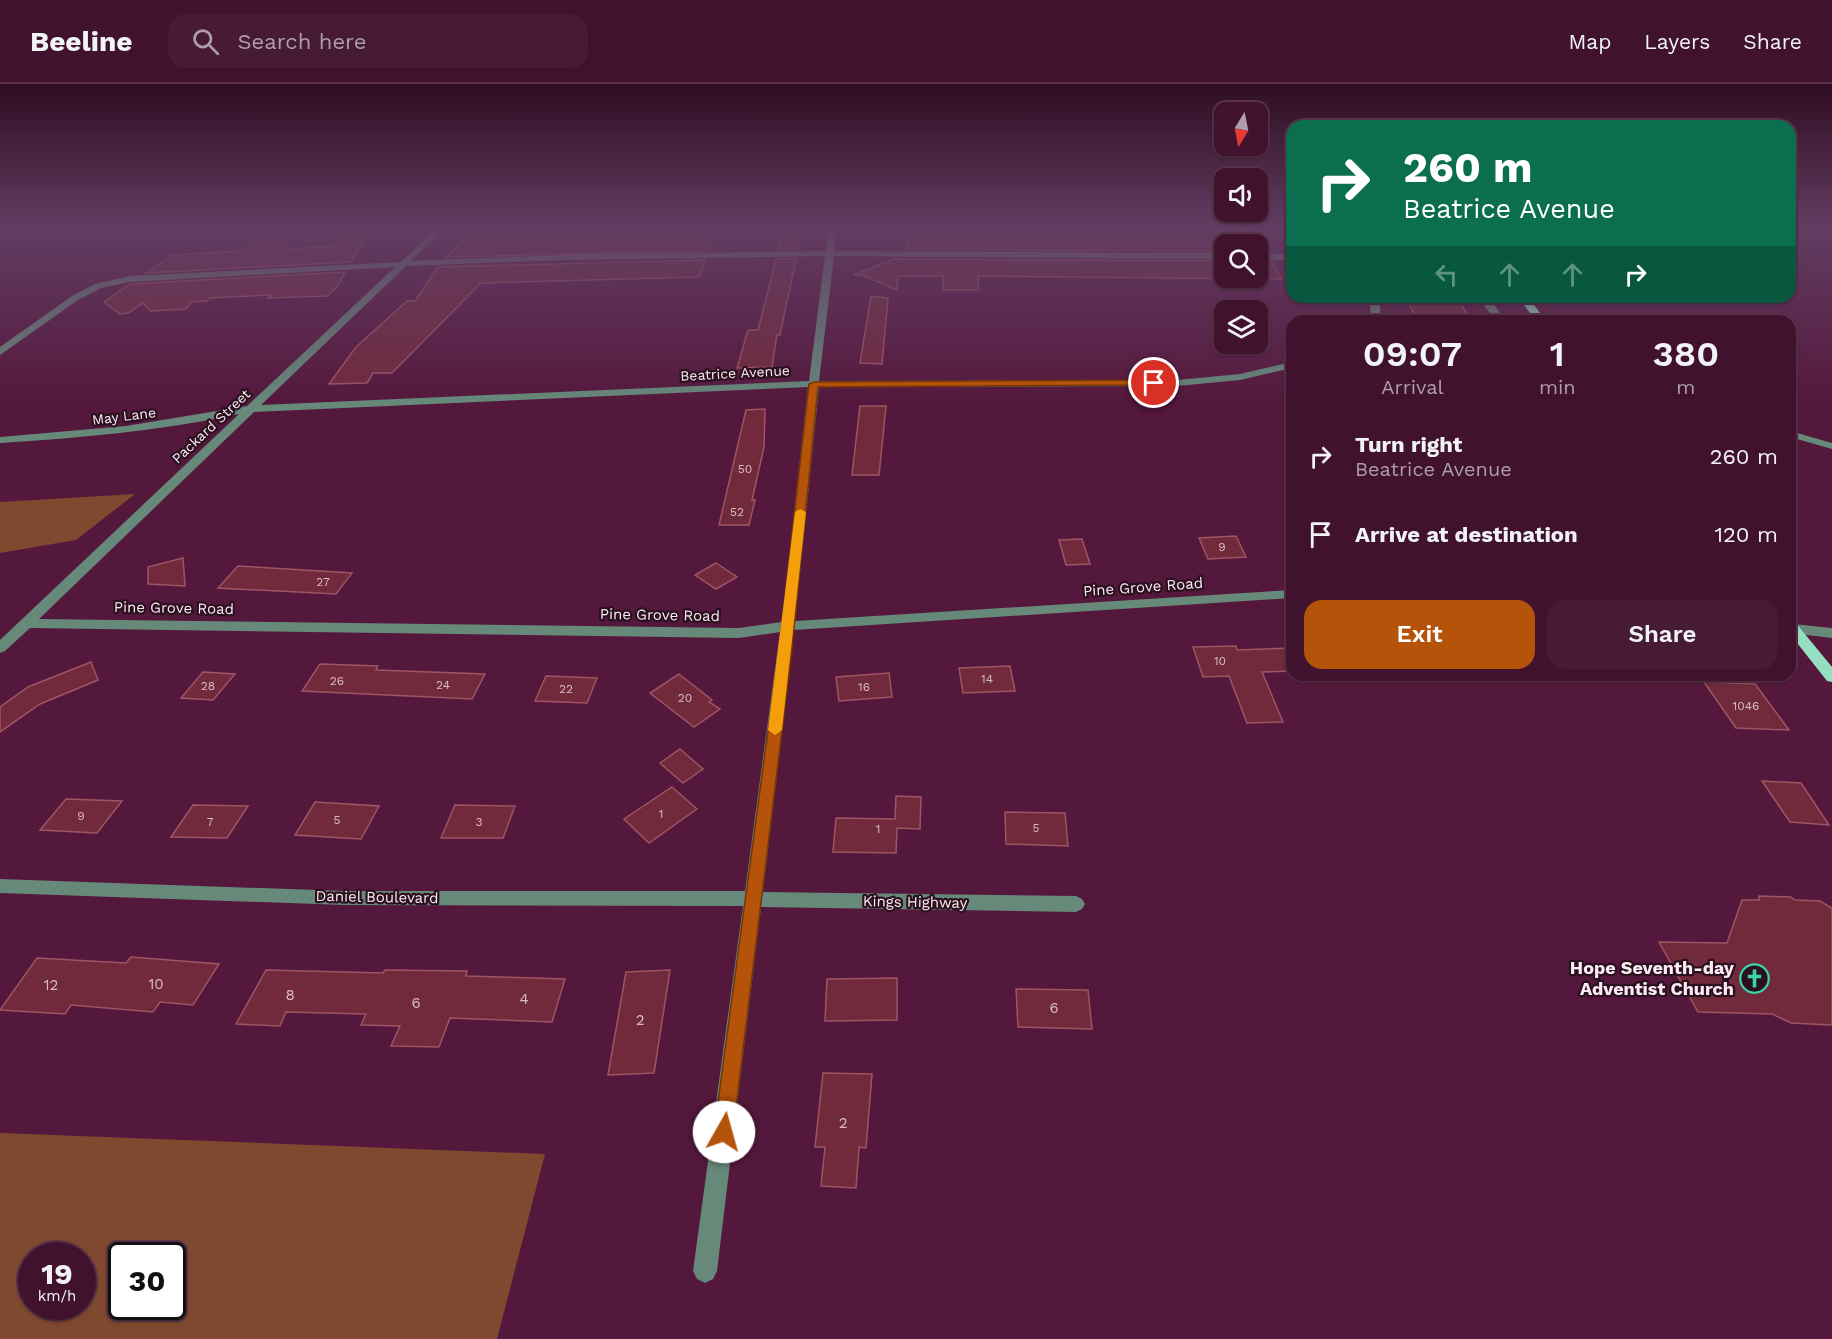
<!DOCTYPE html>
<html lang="en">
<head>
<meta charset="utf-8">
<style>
  :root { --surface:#40122e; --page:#471b36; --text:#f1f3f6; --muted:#ae9eaa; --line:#59324a; --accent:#b45309 }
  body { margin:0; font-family:"Work Sans",sans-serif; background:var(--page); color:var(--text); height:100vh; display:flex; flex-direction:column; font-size:22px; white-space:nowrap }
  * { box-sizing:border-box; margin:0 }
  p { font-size:20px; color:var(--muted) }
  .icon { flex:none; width:33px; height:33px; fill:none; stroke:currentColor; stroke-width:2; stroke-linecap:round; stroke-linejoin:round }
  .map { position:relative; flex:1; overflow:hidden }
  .details { position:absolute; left:1286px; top:231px; width:510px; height:366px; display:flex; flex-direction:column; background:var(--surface); border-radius:18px; box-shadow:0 2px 4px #0004,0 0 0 2px var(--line) }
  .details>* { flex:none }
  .top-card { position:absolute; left:1286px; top:36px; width:510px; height:183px; border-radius:18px; box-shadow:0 2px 4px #0004,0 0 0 2px var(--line); background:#0b6e4f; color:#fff; overflow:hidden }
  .needle { width:39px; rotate:190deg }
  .fabs { position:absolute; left:1214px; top:18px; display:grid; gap:12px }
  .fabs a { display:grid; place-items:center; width:54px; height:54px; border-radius:12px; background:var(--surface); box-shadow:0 2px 4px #0004,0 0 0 2px var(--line); font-size:30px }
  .speed { position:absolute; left:18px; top:1158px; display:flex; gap:12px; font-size:30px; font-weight:700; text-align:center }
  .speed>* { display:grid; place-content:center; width:78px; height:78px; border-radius:50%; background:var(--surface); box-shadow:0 2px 4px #0004,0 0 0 2px var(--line); line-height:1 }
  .speed small { font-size:15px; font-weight:400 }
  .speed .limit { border:3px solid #111; border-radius:9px; background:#fff; color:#111 }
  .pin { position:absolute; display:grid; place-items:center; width:51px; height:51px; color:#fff; margin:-26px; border:3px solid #fff; border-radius:50%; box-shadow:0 2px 6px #0007 }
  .me { position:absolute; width:66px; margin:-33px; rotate:7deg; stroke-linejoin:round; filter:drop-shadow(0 0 4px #0008) }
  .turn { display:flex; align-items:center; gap:21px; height:126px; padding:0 18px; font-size:27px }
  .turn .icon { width:78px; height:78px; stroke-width:2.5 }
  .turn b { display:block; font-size:42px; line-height:51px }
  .lanes { display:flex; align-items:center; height:57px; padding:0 18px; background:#0003; justify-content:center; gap:30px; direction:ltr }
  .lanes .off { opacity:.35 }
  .eta { display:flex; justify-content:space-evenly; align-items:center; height:102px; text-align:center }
  .eta b { font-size:36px; font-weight:600; line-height:42px }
  .primary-button { display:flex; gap:12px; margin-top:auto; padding:12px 18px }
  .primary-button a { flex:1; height:69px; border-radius:18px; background:var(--accent); color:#fff; font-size:24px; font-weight:600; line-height:69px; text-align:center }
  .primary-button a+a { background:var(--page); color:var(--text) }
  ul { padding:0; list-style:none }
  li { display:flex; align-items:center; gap:18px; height:78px; padding:0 18px }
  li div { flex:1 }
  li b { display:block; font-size:22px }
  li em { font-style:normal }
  header { display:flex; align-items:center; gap:36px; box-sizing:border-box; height:84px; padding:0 30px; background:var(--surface); border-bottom:2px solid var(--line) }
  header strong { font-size:28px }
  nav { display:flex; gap:33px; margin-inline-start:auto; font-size:21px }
  .search { width:420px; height:54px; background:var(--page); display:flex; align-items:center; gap:15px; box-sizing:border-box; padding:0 21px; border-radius:18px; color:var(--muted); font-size:22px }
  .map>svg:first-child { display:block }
  .green { fill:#7e492e; fill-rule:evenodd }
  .building { fill:#702a3c; stroke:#9f5464; stroke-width:1.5 }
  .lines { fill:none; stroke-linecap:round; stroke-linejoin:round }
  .minor { fill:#66897a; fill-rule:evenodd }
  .major { fill:#95dfc1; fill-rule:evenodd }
  .route { fill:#b45309; stroke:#753606; stroke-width:1.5 }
  .slow { fill:#f59e0b }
  .labels { text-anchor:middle; stroke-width:4.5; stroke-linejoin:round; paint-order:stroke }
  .number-label { font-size:12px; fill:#d8bbc5 }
  .far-street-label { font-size:14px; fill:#fbebf3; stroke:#2b101f }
  .street-label { font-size:15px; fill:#fbebf3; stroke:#2b101f }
  .near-number-label { font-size:15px; fill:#d8bbc5 }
  .near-poi-label { font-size:18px; font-weight:bold; fill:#fbebf3; stroke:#2b101f; text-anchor:end }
</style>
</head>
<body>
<header>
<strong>Beeline</strong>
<div class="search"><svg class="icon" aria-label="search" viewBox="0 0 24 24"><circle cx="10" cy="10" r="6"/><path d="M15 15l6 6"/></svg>Search here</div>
<nav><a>Map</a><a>Layers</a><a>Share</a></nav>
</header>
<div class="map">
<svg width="1832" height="1255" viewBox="0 0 1832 1255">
  <rect width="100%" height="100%" fill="#55183d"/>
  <g class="green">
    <polygon points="135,410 76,456 0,469 0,418"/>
    <path d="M0,1049L545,1070L497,1255H0ZM32,1172H82V1222H32ZM122,1172H172V1222H122Z"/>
  </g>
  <g class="building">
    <polygon points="983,145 1074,148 1139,148 1138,145 1253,147 1255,151 1258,151 1267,168 1257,168 1257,160 1224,160 1224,167 906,165 910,148 962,150 962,147 983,148"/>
    <polygon points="783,148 801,152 799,165 779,165"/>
    <polygon points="470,149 565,151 683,149 712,161 709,167 447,173"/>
    <polygon points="367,151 351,178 146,189 172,171 244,167 250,159 289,157 285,165 337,162 343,152"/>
    <polygon points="776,175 796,175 780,251 777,251 772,283 737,284 748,246 758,246"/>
    <polygon points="894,175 1224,177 1224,194 1257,194 1257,178 1272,178 1281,195 978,192 979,206 943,206 943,192 898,192 897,206 862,191 854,191"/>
    <polygon points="705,176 699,193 481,199 392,289 373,289 367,299 329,300 356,263 407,217 415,217 438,183"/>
    <polygon points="345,188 337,203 327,212 268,214 271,211 209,214 207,217 191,218 186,225 151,227 143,219 128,229 120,230 104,218 130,200"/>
    <polygon points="871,212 888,214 882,280 860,279"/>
    <polygon points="1405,213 1457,213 1471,237 1418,237"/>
    <polygon points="860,322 886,322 879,391 852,391"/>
    <polygon points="765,325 764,363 752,416 755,416 749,441 719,441 746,326"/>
    <polygon points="1236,452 1246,473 1208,475 1199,454"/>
    <polygon points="1082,455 1090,480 1066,481 1059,456"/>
    <polygon points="183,474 185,502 148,500 148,483"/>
    <polygon points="716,479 737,493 716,505 695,491"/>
    <polygon points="238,482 352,489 336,510 218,504"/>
    <polygon points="1236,562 1237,566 1292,564 1292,587 1262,588 1283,638 1247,639 1229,592 1203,593 1193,563"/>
    <polygon points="91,578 98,596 40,620 0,648 0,623 28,603"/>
    <polygon points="320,580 378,582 376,586 485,590 472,615 302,607"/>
    <polygon points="1010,582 1015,607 963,609 959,584"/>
    <polygon points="203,588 235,590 213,616 181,614"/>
    <polygon points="889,589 892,613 839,617 836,593"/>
    <polygon points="679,590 712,616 709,618 720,625 694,643 650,609"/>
    <polygon points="546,592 597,594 587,619 535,617"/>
    <polygon points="1704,598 1755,600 1789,646 1736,644"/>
    <polygon points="680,665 703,685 683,699 660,679"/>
    <polygon points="1762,697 1801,699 1829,741 1790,738"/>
    <polygon points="672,703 697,725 649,759 624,735"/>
    <polygon points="896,712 921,713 920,745 897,744 896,769 833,768 836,734 895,735"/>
    <polygon points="66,715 122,717 97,749 40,746"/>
    <polygon points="315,718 379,722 361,755 295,751"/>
    <polygon points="193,721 248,722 227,754 171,753"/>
    <polygon points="455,721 515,722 503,754 441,754"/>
    <polygon points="1005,728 1065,729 1068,762 1006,760"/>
    <polygon points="1759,812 1791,813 1795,816 1820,817 1832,824 1832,941 1791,939 1772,930 1698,928 1659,858 1727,859 1742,816 1759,816"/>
    <polygon points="131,873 219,880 193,921 160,918 153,928 71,921 65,930 0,926 37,874 126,879"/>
    <polygon points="266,886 383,889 385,886 467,887 466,892 565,895 552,938 450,934 439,963 391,962 400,942 361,941 366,930 286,928 280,942 236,940"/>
    <polygon points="670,886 654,989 608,991 626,888"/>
    <polygon points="897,894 897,936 825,937 827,895"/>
    <polygon points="1016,905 1088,906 1092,945 1018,943"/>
    <polygon points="823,989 872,990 866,1064 859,1063 856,1104 821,1102 825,1063 815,1063"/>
  </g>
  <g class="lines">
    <g class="minor">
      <path d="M439,142H447L411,177L563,171L826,167L829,142H837L834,167L1224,169V175L834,172L819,297L1177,296L1240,290L1292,278V284L1240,296L1177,302L819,303L795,537L1292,506V514L794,546L763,808L1076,812L1082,815L1085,820L1082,825L1076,828L761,823L717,1187L713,1195L705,1199L697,1195L693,1187L743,822L345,821L0,809V795L345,807H745L780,548L739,554L30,544L5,567L0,569V556L239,330C160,347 80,354 0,359V353L126,342L247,322L395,183L130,198L101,204L78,216L0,271V263L72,212L95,200L130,192L401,178ZM825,172L809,297L261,321L406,182L563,176ZM808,303L782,538L739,544L39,535L254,328Z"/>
      <rect x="1257" y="170" width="35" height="6"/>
      <polygon points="1369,213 1379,213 1381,234 1378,237 1367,237 1371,233"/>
      <polygon points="1479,213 1489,213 1505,237 1495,237"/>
      <polygon points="1790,347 1832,359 1832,365 1790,353"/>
      <polygon points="1793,540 1832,544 1832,554 1790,549 1790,541"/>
    </g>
    <g class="major">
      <polygon points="1518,213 1528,213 1546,237 1536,237"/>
      <polygon points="1790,536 1795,538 1832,583 1832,598 1827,597 1790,550"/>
    </g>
  </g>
  <linearGradient id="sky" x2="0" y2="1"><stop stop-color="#2f0d22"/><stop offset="0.45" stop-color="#623d62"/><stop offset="1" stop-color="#623d62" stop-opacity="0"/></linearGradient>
  <rect width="1832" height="318" fill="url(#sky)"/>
  <polygon class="route" points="1154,296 1159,299 1157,301 818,303 792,565 733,1048 731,1054 724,1057 717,1054 714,1048 779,565 809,300 814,298"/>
  <polygon class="slow" points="800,425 806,428 782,646 775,651 768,646 795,428"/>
  <defs>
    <symbol id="church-ring" viewBox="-11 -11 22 22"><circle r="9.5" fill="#2b101f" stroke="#3cd4a4" stroke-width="1.5"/><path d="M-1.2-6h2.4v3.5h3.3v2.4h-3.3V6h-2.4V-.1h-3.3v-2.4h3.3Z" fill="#3cd4a4"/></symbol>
  </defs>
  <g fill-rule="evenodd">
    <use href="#church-ring" x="1738" y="878" width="33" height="33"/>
  </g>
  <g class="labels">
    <g class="number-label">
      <text x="745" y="389">50</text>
      <text x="737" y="432">52</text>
      <text x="1222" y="467">9</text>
      <text x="323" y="502">27</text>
      <text x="1220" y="581">10</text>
      <text x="987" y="599">14</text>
      <text x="337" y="601">26</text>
      <text x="443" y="605">24</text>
      <text x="208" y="606">28</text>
      <text x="864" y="607">16</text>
      <text x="566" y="609">22</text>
      <text x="685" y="618">20</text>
      <text x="1746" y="626">1046</text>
      <text x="661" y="734">1</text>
      <text x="81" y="736">9</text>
      <text x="337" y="740">5</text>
      <text x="210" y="742">7</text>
      <text x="479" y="742">3</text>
      <text x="1036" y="748">5</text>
      <text x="878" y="749">1</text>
    </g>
    <g class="far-street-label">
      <text transform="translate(735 289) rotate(-3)" y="5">Beatrice Avenue</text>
      <text transform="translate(124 332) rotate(-7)" y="5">May Lane</text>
      <text transform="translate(211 342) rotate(-43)" y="5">Packard Street</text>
    </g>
    <g class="street-label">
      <text transform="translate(1143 503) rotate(-4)" y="5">Pine Grove Road</text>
      <text transform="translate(174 524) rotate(1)" y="5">Pine Grove Road</text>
      <text transform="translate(660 531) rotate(1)" y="5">Pine Grove Road</text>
      <text transform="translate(377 813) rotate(1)" y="5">Daniel Boulevard</text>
      <text transform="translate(915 818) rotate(1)" y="5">Kings Highway</text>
    </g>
    <g class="near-number-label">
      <text x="156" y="905">10</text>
      <text x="51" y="906">12</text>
      <text x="290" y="916">8</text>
      <text x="524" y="920">4</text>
      <text x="416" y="924">6</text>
      <text x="1054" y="929">6</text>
      <text x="640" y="941">2</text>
      <text x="843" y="1044">2</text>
    </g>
    <g class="near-poi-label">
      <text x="1734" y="890">Hope Seventh-day<tspan x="1734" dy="21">Adventist Church</tspan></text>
    </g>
  </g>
</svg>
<div class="fabs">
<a><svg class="needle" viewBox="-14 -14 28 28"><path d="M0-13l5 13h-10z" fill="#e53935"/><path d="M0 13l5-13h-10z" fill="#ae9eaa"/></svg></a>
<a><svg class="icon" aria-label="sound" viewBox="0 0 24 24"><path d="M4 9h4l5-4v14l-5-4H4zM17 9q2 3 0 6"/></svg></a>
<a><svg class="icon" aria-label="search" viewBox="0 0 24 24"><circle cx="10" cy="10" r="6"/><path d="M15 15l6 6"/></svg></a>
<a><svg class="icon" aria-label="layers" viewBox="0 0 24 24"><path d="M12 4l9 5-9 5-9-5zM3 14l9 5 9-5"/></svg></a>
</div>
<div class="speed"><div>19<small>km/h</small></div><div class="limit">30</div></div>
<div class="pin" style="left:1154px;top:299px;background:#d93025"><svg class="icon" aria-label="arrive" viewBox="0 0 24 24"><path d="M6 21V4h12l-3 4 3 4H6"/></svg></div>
<svg class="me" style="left:724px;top:1048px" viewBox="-20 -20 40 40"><circle r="19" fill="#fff"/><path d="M0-13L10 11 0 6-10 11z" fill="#b45309"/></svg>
<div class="top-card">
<div class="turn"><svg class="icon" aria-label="right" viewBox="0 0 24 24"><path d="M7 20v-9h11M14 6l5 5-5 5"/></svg><div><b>260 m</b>Beatrice Avenue</div></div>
<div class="lanes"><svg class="icon off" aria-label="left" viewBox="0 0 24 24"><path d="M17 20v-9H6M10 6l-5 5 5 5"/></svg><svg class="icon off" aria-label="ahead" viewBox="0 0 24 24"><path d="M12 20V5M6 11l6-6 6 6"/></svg><svg class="icon off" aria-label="ahead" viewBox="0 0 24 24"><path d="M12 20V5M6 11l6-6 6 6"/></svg><svg class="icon" aria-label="right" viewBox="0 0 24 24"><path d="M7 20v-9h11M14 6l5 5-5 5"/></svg></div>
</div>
<section class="details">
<div class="eta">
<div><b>09:07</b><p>Arrival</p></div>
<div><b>1</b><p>min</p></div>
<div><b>380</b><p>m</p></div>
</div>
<ul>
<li><svg class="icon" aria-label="right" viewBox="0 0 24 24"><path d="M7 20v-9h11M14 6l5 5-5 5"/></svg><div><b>Turn right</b><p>Beatrice Avenue</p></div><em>260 m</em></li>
<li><svg class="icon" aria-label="arrive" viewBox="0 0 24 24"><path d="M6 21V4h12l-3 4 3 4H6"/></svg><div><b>Arrive at destination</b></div><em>120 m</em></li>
</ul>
<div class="primary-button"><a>Exit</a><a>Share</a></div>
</section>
</div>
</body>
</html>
